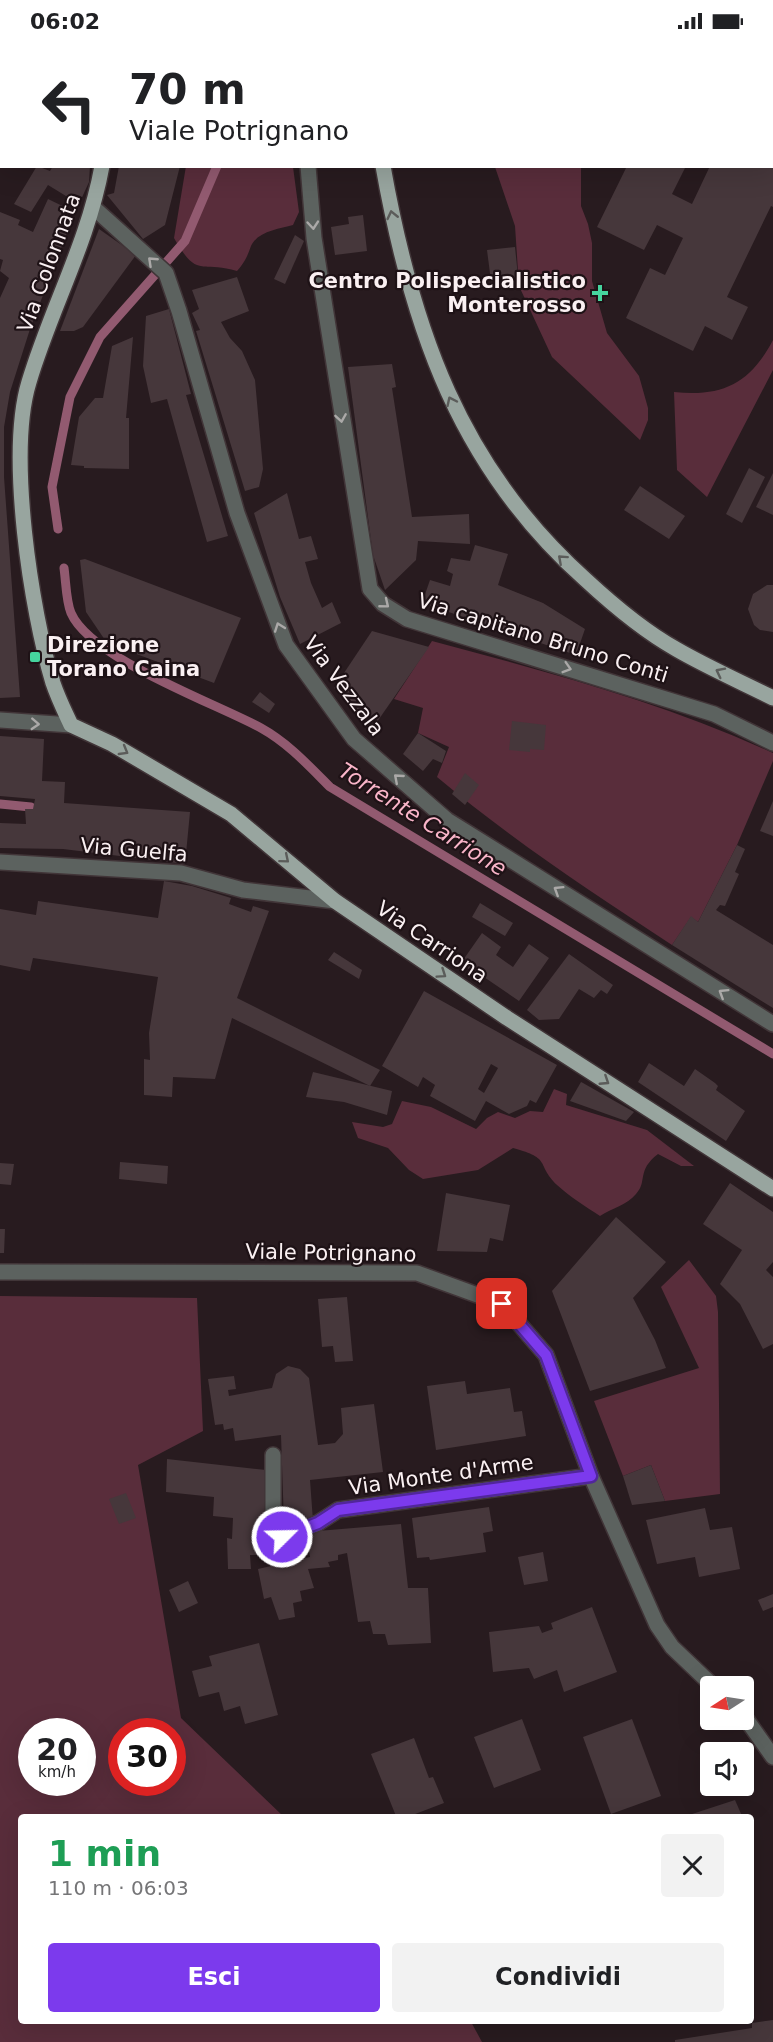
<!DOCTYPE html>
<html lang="it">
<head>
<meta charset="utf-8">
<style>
  :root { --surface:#fff; --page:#f2f2f2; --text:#202124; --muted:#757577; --accent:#7c3aed }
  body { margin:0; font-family:"DejaVu Sans",sans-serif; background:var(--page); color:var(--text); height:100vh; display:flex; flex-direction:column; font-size:22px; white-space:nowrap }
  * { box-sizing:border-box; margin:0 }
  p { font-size:20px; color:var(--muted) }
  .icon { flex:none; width:33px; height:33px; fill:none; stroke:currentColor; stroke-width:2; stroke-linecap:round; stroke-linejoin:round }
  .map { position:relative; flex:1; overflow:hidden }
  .sheet { position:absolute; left:18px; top:1772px; width:736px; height:210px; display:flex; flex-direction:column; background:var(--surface); border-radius:6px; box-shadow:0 6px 24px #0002 }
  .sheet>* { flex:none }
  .guide { position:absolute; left:0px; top:0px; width:774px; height:126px; box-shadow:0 6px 24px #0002; background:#fff; color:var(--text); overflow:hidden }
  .needle { width:39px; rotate:258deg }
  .fabs { position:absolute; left:700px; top:1634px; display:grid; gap:12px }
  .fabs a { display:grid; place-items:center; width:54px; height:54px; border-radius:6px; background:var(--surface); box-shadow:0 6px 24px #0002; font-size:30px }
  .speed { position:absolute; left:18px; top:1676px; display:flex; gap:12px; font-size:30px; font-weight:700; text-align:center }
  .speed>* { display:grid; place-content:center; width:78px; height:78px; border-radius:50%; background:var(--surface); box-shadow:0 6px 24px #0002; line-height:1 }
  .speed small { font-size:15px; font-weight:400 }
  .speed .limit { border:9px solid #d22; background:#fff; color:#111 }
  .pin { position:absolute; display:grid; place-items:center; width:51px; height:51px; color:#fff; margin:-26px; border-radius:12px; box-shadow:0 3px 9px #0006 }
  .me { position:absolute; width:66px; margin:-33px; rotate:67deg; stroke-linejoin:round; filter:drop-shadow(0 0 4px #0008) }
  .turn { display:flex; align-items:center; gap:21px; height:126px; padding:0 30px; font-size:27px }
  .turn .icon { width:78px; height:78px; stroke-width:2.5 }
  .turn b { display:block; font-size:42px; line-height:51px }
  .round { display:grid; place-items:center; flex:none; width:63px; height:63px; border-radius:6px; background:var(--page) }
  .head { display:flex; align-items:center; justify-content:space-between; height:102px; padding:0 30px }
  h1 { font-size:36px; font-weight:800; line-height:45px; color:#1e9e55 }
  .cta { display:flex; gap:12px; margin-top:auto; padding:12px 30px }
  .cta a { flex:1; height:69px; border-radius:6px; background:var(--accent); color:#fff; font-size:24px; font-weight:800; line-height:69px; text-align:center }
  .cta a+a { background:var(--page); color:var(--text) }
  .status { display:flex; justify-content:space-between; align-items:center; height:42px; padding:0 30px; background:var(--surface); direction:ltr }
  .status svg { height:16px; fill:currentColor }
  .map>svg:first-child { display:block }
  .green { fill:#592d3b; fill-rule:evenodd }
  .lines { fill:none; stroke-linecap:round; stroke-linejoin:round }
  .stream { stroke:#925a70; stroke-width:9 }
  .building { fill:#46373b; fill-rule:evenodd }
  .minor-casing { stroke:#413538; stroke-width:18 }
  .major-casing { stroke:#413538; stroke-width:18 }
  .minor { stroke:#5c625f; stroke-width:15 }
  .major { stroke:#98a59f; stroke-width:15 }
  .oneway { stroke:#5b5c5a }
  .oneway2 { stroke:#aba9a8 }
  .route-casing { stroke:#51269a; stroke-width:15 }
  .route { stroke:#7c3aed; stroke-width:10 }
  .poi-dot { fill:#46d49e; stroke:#1e1216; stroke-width:2 }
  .labels { text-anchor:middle; stroke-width:4.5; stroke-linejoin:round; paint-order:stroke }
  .street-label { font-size:21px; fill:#faf0f2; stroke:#1e1216 }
  .poi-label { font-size:21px; font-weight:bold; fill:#faf0f2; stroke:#1e1216; text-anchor:end }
  .water-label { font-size:22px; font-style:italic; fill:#fab5c9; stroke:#1e1216 }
</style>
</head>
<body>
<div class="status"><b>06:02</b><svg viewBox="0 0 49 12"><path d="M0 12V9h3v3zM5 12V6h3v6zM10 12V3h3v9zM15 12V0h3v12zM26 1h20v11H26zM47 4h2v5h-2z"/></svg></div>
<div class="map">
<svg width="773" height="2000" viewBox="0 0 773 2000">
  <rect width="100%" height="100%" fill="#281b1f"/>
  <g class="green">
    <path d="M186,124L293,125L299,170L293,183C279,187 258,189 251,204C247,215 245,220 237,229C200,218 198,238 174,196Z"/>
    <polygon points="495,125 581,125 581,164 588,182 592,201 592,239 607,291 639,334 648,366 648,378 640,398 552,315 519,244 515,184"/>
    <path d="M773,298V328L707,455L677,428L674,350C722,355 750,342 773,298Z"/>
    <path d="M432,599C548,630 664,661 773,711V719L737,803L698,880L691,875L672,903C591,850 511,797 437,735L449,705L418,691L423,666L394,657Z"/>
    <path d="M554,1047L567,1052L566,1063L647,1088L694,1124H681L658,1112C636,1129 648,1139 636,1152C627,1163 612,1166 600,1174C585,1164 570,1155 557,1143C535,1121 553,1117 513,1106L478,1128L423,1137L409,1128L388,1106L358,1096L352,1080L383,1085L392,1082L402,1059L431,1065L476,1087L487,1076L498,1070L515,1076L530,1069L543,1070Z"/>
    <polygon points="689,1218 716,1254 718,1270 720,1452 665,1459 651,1423 623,1434 594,1359 699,1326 661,1245"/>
    <path d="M0,1254L197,1256L203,1389L138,1423L181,1676L283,1774H21V1978H470L482,2000H0ZM32,1689H82V1740H32ZM122,1689H172V1740H122Z"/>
  </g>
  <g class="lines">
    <g class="stream">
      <polyline points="210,0 211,2"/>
      <polyline points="58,487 52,445 70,355 100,295 185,199 217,124"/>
      <path d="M64,526C66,540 66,559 71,571C91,617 215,661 261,686C288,701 308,723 330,745L773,1012"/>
      <polyline points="0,762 31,765"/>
    </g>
  </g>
  <g class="building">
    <polygon points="37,124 50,129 53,124 90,124 89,140 79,162 48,143 31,170 14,162"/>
    <polygon points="119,124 180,124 165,183 143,197 107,153 114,151"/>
    <polygon points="627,124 686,124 672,152 692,162 710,124 773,124 773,165 771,164 727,255 748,265 732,298 705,284 693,309 626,276 650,226 665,233 683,196 657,183 644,208 597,185"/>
    <polygon points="48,157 75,170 30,287 10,350 4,385 4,435 20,655 0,656 0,256 9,236 0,229 3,218 0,217 0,170 20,178 18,183 33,190"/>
    <polygon points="363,173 367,209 335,213 331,185 349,182 348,175"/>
    <polygon points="99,187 136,213 83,285 74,289 60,289"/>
    <polygon points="295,193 304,199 285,242 274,237"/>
    <polygon points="515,205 519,244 492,247 487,208"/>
    <polygon points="237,235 249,269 221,280 230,296 242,309 255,338 263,427 259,445 245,449 196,289 200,288 192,271 199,267 192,248"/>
    <polygon points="169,267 191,352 186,353 228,494 207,500 167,357 151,361 143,324 146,274"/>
    <polygon points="133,295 126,376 129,376 129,427 84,426 84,424 71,423 79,375 95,356 103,356 112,304"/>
    <polygon points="392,322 396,345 392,346 412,475 469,472 470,502 418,499 416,518 385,548 373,513 348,325"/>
    <polygon points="749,426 765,435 742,481 726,472"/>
    <polygon points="773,431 773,473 756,465"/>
    <polygon points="640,444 685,474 669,497 624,468"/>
    <polygon points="287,451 299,497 311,494 318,517 305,520 311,541 322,566 332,560 341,581 300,602 280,555 254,471"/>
    <polygon points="475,503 508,512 498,543 543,561 585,587 576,613 422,561 430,538 450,544 453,532 447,529 451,516 470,519"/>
    <polygon points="85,517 241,576 214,641 107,601 86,570 80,518"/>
    <polygon points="767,543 773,543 773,590 760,588 754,583 748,567 753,552"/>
    <polygon points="372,589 429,605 370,690 334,646"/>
    <polygon points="260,650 275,662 269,671 252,660"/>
    <polygon points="512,679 546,683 544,708 530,707 530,710 509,708"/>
    <polygon points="418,691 446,709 442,721 433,717 423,729 403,712"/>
    <polygon points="0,694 44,697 42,739 65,740 64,761 190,770 185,822 63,807 0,806 0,781 26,782 25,767 33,767 35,757 0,754"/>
    <polygon points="465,731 479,743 465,763 452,752"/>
    <polygon points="773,759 773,794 760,789"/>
    <polygon points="737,803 745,807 735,830 739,832 725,864 720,863 716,868 773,903 773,966 672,903 691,874 698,880"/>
    <polygon points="164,839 192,844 231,856 229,862 251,870 253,864 269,869 237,956 380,1028 370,1044 232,976 215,1037 173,1035 172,1055 144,1053 144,1017 150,1018 149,991 158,935 33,916 30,929 0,923 0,867 36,873 38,859 158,876"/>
    <polygon points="480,861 513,881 505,894 472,875"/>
    <polygon points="482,891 501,905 496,913 513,925 529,902 549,916 519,959 481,933 479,935 461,921"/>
    <polygon points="334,910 362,928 359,937 328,918"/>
    <polygon points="569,912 613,943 607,952 601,948 594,956 579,947 559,977 539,978 527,968"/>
    <path d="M424,949L557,1023L536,1061L530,1058L527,1064L509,1072L486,1059L475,1079L430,1054L435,1043L423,1035L418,1045L382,1024ZM491,1022L498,1026L484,1051L478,1047Z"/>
    <polygon points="649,1021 684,1044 695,1027 715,1041 718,1044 716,1048 745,1069 726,1099 638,1040"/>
    <polygon points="313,1030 392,1049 387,1073 344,1060 306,1055"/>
    <polygon points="581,1040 583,1041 634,1070 626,1079 570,1059"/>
    <polygon points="120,1120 168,1124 167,1142 119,1137"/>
    <polygon points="0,1121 14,1122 11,1143 0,1142"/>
    <polygon points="730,1141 773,1170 773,1220 766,1228 773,1235 773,1302 763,1307 740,1262 720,1242 742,1208 703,1182"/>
    <polygon points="446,1151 510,1163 503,1199 490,1196 487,1210 437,1209"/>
    <polygon points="616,1175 666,1220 633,1256 655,1298 666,1326 590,1349 552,1249"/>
    <polygon points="0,1187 5,1187 4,1211 0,1211"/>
    <polygon points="347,1255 353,1319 335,1320 333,1304 322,1305 318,1257"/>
    <polygon points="288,1324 300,1327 309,1336 318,1403 335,1401 343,1392 341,1366 374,1362 383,1430 310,1438 313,1479 284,1482 281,1393 235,1399 233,1386 224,1388 223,1382 215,1383 208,1337 234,1334 236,1347 228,1348 229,1354 272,1346 276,1332"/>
    <polygon points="465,1339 467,1352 510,1346 514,1370 522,1369 526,1394 436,1408 427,1344"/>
    <polygon points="167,1417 266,1428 268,1476 261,1477 260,1513 250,1513 251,1527 228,1527 227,1496 232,1497 233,1476 213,1474 214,1455 166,1450"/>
    <polygon points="651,1423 665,1459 632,1463 623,1434"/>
    <polygon points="126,1451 136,1476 119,1482 109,1457"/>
    <polygon points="489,1465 493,1489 483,1491 486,1510 430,1518 429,1515 417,1516 412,1476"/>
    <polygon points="705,1466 710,1488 732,1485 740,1527 699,1535 695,1515 657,1522 646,1478"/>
    <polygon points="401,1482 408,1546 428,1546 431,1601 388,1603 385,1592 373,1592 370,1579 358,1580 347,1511 338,1513 338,1518 328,1520 330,1525 308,1527 314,1546 300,1549 302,1559 293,1561 295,1575 279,1578 271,1555 264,1557 258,1527 310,1515 306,1490"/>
    <polygon points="543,1510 548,1539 524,1543 518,1515"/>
    <polygon points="188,1539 198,1561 179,1570 169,1548"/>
    <polygon points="773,1552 773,1565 763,1569 758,1558"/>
    <polygon points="592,1565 617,1630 564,1650 557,1628 534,1637 529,1626 493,1630 489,1590 539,1584 542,1591 553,1587 551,1581"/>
    <polygon points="259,1601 278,1673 245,1682 240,1664 224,1669 219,1650 199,1655 192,1629 212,1624 209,1614"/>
    <polygon points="522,1677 541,1728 494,1746 474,1695"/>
    <polygon points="632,1677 661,1754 611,1772 583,1695"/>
    <polygon points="414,1696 429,1736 433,1735 444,1761 410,1774 396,1774 371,1712"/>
    <polygon points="735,1758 742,1774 686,1774"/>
    <polygon points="773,1978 773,2000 675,2000 675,1998 752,1986 752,1981"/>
  </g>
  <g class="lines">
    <defs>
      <g id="minor">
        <polyline points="308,2 308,0"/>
        <polyline points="308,124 314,196 370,547 383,562 407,577 714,672 773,701"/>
        <polyline points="94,166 166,231 179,269 237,471 286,603 354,697 447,778 773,982"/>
        <polyline points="0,678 71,683"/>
        <polyline points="0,820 181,831 243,848 335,859"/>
        <polyline points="0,1230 417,1231 502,1262 546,1313 591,1434 657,1583 672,1605 713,1644"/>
        <polyline points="273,1413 273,1489 282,1495 318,1481 338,1468 591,1434"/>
        <polyline points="744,1674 773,1715"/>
      </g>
      <g id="major">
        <polyline points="116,2 116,0"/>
        <polyline points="376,2 376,0"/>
        <path d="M102,124C88,201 51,266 29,340C7,412 31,568 53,641C58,656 65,670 71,683L112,702L231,772L335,859L507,976L773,1147"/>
        <path d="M383,124C412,287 460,426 586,538C613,563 644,589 676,607C707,625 741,640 773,656"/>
      </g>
    </defs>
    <use href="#minor" class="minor-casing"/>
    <use href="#major" class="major-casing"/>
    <use href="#minor" class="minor"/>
    <use href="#major" class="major"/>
  </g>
  <defs><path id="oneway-chevron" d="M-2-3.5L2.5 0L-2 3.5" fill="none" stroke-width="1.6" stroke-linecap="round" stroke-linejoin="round" transform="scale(1.5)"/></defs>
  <g class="oneway">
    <use href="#oneway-chevron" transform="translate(392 173) rotate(-103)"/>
    <use href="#oneway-chevron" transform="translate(451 359) rotate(-115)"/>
    <use href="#oneway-chevron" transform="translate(562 517) rotate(-138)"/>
    <use href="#oneway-chevron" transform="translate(720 630) rotate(-153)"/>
    <use href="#oneway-chevron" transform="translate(124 709) rotate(30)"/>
    <use href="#oneway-chevron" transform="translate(285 817) rotate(40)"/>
    <use href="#oneway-chevron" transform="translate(442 932) rotate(34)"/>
    <use href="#oneway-chevron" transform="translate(605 1039) rotate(33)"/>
  </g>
  <g class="oneway2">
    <use href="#oneway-chevron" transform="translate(313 183) rotate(85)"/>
    <use href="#oneway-chevron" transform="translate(152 219) rotate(-137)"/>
    <use href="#oneway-chevron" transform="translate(341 376) rotate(81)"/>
    <use href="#oneway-chevron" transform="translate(385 562) rotate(39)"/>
    <use href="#oneway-chevron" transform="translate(279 585) rotate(-110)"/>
    <use href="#oneway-chevron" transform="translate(567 626) rotate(17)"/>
    <use href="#oneway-chevron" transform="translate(35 682) rotate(3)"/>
    <use href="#oneway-chevron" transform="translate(398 736) rotate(-139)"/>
    <use href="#oneway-chevron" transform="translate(558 848) rotate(-148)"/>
    <use href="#oneway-chevron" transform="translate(723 951) rotate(-148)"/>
  </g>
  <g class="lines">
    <defs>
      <polyline id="route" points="282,1495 318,1481 338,1468 591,1434 546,1313 502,1262"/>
    </defs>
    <use href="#route" class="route-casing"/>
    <use href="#route" class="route"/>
  </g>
  <g class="poi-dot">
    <path d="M597 242h6v6h6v6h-6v6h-6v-6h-6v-6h6z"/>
    <rect x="29" y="609" width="12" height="12" rx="3"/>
  </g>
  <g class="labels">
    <g class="street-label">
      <text transform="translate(49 221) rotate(-70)" y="7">Via Colonnata</text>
      <text transform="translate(543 596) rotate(17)" y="7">Via capitano Bruno Conti</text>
      <text transform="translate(344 644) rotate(53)" y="7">Via Vezzala</text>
      <text transform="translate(134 808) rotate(5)" y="7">Via Guelfa</text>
      <text transform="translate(432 900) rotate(34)" y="7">Via Carriona</text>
      <text transform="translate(331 1211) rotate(1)" y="7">Viale Potrignano</text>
      <text transform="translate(441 1433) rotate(-8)" y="7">Via Monte d'Arme</text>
    </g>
    <g class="poi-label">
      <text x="586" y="246">Centro Polispecialistico<tspan x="586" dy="24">Monterosso</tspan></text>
      <text x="47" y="610" text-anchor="start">Direzione<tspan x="47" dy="24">Torano Caina</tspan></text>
    </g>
    <g class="water-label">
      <text transform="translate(423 777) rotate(32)" y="8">Torrente Carrione</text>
    </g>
  </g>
</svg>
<div class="fabs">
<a><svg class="needle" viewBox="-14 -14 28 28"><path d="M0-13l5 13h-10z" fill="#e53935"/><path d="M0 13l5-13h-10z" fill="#757577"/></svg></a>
<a><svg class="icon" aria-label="sound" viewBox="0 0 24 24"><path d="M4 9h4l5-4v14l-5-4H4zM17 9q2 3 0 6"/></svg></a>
</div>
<div class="speed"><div>20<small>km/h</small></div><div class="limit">30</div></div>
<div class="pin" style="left:502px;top:1262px;background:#d93025"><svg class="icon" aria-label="arrive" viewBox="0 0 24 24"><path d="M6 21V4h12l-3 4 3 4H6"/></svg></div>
<svg class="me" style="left:282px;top:1495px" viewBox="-20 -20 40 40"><circle r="17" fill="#7c3aed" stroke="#fff" stroke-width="3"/><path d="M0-11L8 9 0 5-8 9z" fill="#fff"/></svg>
<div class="guide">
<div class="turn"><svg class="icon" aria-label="left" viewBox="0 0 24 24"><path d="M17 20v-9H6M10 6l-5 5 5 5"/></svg><div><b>70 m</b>Viale Potrignano</div></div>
</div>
<section class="sheet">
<div class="head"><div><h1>1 min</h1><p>110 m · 06:03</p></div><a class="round"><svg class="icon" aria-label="close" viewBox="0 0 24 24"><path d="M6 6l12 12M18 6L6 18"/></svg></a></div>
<div class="cta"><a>Esci</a><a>Condividi</a></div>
</section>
</div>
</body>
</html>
